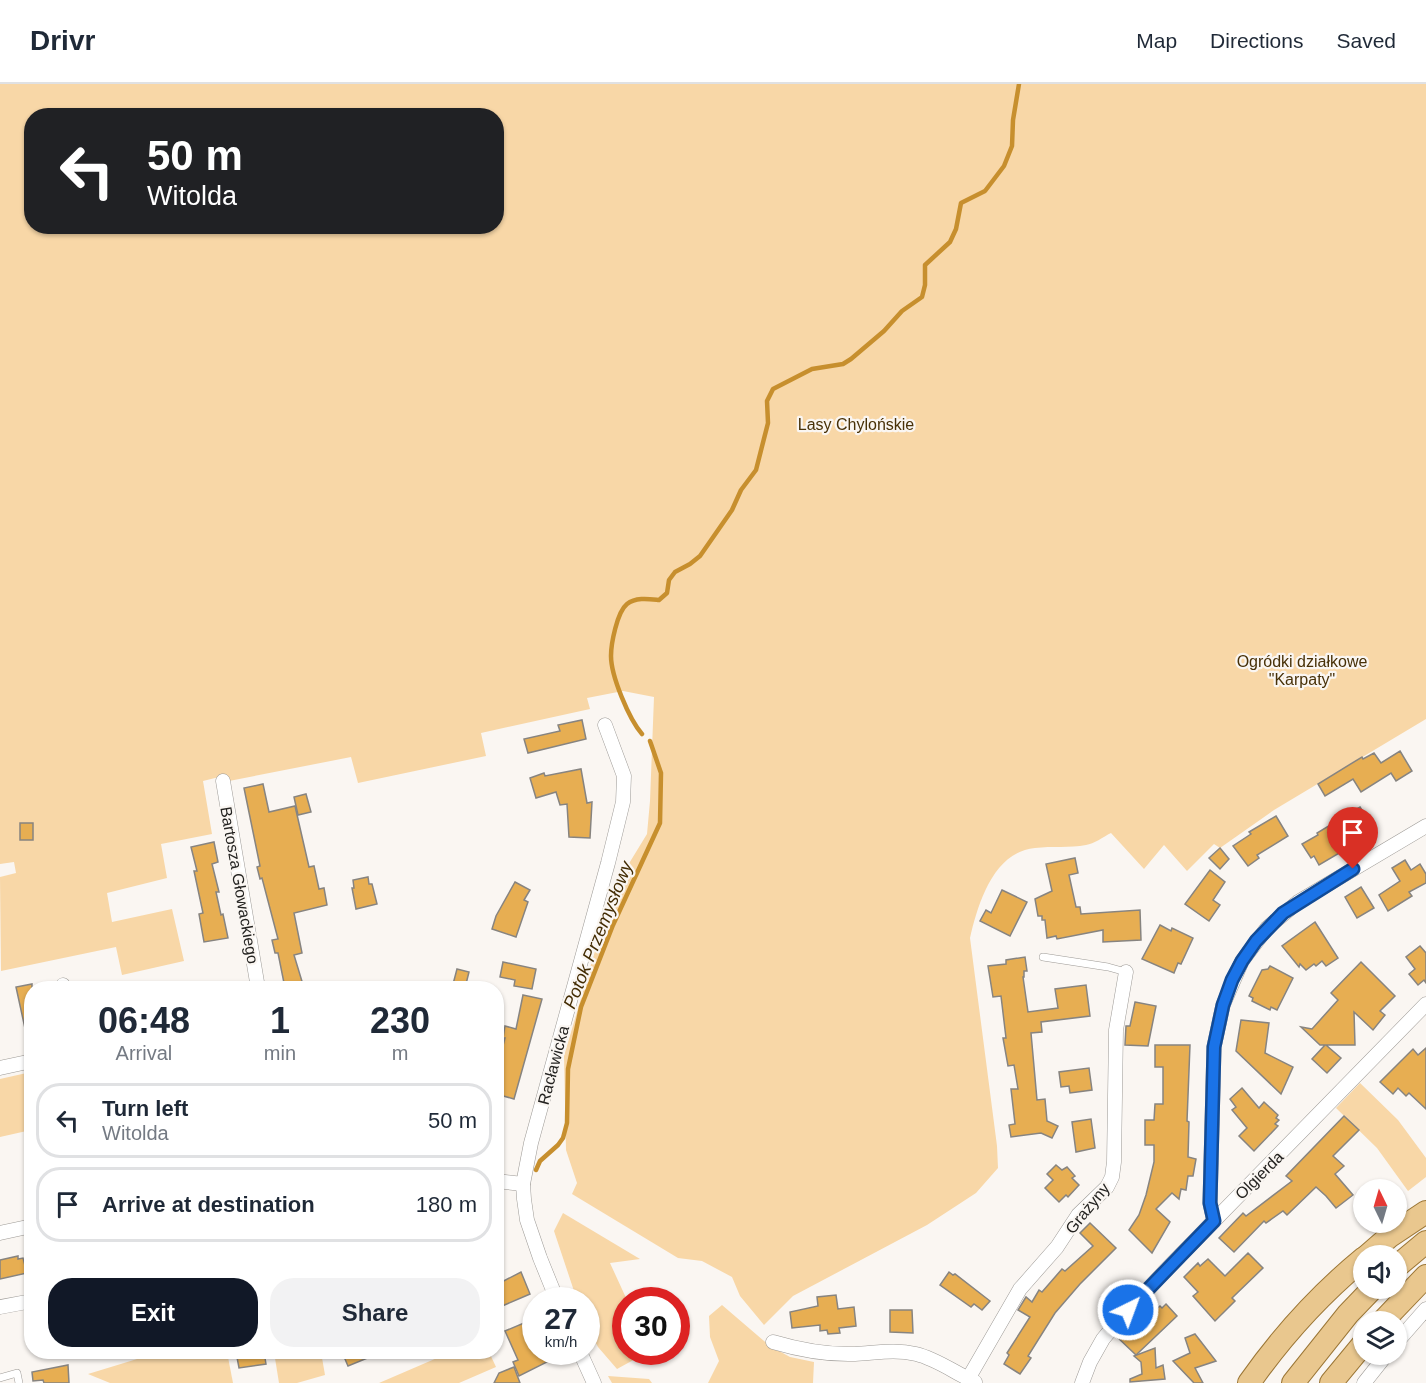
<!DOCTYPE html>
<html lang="en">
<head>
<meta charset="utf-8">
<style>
  :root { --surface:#fff; --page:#f2f2f3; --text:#1f2937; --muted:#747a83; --line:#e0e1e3; --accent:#111827 }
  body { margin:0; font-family:Helvetica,sans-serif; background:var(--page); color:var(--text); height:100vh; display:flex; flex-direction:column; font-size:22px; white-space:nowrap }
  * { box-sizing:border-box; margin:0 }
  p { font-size:20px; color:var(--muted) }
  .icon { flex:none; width:33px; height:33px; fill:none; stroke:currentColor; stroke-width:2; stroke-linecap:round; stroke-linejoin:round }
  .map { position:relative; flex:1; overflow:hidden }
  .drawer { position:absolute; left:24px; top:897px; width:480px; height:378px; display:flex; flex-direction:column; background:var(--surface); border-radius:24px; box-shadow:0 2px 4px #0004 }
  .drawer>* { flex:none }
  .hud { position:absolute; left:24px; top:24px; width:480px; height:126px; border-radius:24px; box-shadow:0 2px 4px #0004; background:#202124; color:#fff; overflow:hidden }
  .needle { width:39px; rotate:355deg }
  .controls { position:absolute; left:1353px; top:1095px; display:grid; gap:12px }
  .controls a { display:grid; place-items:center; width:54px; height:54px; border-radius:50%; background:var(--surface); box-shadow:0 2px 4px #0004; font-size:30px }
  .speed { position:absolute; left:522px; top:1203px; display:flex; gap:12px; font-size:30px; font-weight:700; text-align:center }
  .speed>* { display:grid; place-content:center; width:78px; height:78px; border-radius:50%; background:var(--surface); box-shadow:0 2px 4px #0004; line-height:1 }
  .speed small { font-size:15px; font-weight:400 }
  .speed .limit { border:9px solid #d22; background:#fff; color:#111 }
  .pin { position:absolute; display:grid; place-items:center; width:51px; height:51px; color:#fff; margin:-62px -26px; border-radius:50% 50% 50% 0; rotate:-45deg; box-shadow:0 0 6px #0007 }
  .pin .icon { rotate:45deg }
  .me { position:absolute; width:66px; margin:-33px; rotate:42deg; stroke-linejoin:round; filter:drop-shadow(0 0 4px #0008) }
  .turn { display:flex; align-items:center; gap:21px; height:126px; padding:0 24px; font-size:27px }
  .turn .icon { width:78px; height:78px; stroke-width:2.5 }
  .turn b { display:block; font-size:42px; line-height:51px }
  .eta { display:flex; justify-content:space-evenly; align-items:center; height:102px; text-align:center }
  .eta b { font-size:36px; font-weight:700; line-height:42px }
  .action { display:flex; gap:12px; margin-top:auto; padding:12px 24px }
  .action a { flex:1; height:69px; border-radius:24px; background:var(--accent); color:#fff; font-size:24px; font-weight:700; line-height:69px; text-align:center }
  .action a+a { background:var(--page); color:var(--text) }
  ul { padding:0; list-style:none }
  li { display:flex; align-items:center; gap:18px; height:75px; margin:0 12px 9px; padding:0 12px; border:3px solid var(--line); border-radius:24px }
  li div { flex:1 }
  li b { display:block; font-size:22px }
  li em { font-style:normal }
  header { display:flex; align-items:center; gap:36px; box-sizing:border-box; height:84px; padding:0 30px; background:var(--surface); border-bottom:2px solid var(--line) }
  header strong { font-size:28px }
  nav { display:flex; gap:33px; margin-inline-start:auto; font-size:21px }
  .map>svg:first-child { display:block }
  .green { fill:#f8d7a7; fill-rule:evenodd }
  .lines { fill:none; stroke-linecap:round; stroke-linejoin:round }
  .stream { stroke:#c78f2e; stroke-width:4.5 }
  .building { fill:#e7ae52; stroke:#878480; stroke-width:1.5 }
  .lane-casing { stroke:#9d9a96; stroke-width:8 }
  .street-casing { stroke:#9d9a96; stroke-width:15 }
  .primary-casing { stroke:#9b7636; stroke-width:24 }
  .lane { stroke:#fff; stroke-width:7 }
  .street { stroke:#fff; stroke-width:14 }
  .primary { stroke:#e9c78e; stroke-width:22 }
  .route-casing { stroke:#114b97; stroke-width:15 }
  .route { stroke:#1a73e8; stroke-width:10 }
  .labels { text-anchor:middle; stroke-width:4.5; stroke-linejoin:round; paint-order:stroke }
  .park-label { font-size:16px; fill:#483108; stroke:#faf6f2 }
  .street-label { font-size:16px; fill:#242321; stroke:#faf6f2 }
  .water-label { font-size:18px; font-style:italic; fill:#432c03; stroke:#faf6f2 }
</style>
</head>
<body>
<header>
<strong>Drivr</strong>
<nav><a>Map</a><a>Directions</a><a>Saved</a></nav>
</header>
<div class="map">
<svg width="1426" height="1299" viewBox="0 0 1426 1299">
  <rect width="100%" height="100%" fill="#faf6f2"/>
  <g class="green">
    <path d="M0,0H1426V635L1274,726L1220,764L1214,760L1187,787L1164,761L1144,785L1111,749C1103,753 1094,760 1086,761C1070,764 1052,762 1035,764C993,768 978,820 970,854L997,1062L998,1084L976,1109L927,1141L793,1212L764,1241L740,1212L732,1193L702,1177L678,1174L572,1110L577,1099L566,1066L564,972L600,850L625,786L647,750L650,717L654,613L623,607L587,614L590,625L481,649L486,672L358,699L351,673L229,697L227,691L203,697L212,750L161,760L167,794L107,809L112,838L172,825L184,877L122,891L116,863L1,887L0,793L16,789L14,778L0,780ZM32,32H496V142H32Z"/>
    <polygon points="31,988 31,1046 0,1053 0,995"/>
    <polygon points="1360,999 1398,1036 1426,1074 1426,1093 1408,1107 1377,1064 1336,1024"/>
    <polygon points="563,1129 640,1175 610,1179 627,1216 626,1216 626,1268 648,1268 617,1285 598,1263 587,1242 586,1216 577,1216 554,1147"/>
    <polygon points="722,1221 770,1262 790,1273 814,1278 813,1299 708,1299 719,1277 710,1253 709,1232"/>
    <polygon points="160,1268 227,1268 233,1299 110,1299 88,1290"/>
    <polygon points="274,1268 321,1268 325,1291 297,1299 279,1299"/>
    <polygon points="451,1268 489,1268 496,1283 459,1299 379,1299"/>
    <polygon points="608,1292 649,1295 652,1299 612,1299"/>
  </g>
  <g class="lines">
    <g class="stream">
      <path d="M642,650C629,635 611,592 611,572C611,560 617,528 627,520C636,513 649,515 659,516L667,509L669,496L675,488L690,480L700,472L732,426L741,406L756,386L768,339L767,317L773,305L812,285L843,280L851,275L884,247L902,227L922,213L925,201V181L950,158L956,145L961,119L985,107L1004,82L1012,62L1013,36L1019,0"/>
      <polyline points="536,1086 540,1077 558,1061 563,1054 567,1039 568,985 581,923 613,841 660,739 661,689 650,657"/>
    </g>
  </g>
  <g class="building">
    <polygon points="582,636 586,655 528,669 524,655 560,647 558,641"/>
    <polygon points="1400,667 1412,687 1396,697 1391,689 1361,708 1353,695 1325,712 1318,700 1362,673 1363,675 1374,669 1381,679"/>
    <polygon points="581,685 587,719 592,718 590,754 569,753 567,720 560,721 556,708 536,714 530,694 544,689 545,692"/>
    <polygon points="263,700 269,728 295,722 309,783 314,782 319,805 324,804 327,821 294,829 302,869 294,871 304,904 285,904 278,869 275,869 272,856 278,855 262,794 260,795 257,783 260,782 244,704"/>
    <polygon points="306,710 311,728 298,731 294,713"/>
    <polygon points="1360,723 1375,748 1319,781 1314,772 1311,774 1302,760 1318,751 1317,749"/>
    <polygon points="1276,732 1288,752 1257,771 1259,774 1248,782 1233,762 1251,750 1249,748"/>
    <rect x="20" y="739" width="13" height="17"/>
    <polygon points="214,758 218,778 212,780 219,808 216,808 221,831 223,830 228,854 204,858 199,830 203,829 194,787 197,787 191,763"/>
    <polygon points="1220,764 1229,775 1220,785 1209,774"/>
    <polygon points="1075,774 1078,789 1069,791 1076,823 1080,823 1081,830 1140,826 1141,856 1103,858 1103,846 1057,855 1056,852 1047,854 1045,836 1042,836 1042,832 1038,832 1035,815 1052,807 1046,780"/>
    <polygon points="1405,776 1411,786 1420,780 1426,790 1426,799 1409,808 1412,812 1388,827 1379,811 1400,797 1392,784"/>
    <polygon points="1210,786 1225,798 1213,816 1220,821 1209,837 1185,820"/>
    <polygon points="368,793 369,800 372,800 377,820 356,825 352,804 354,804 353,796"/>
    <polygon points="515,798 530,806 524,816 528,818 516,853 492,845 496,832"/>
    <polygon points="1361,803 1374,824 1357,834 1345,813"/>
    <polygon points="1002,806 1027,818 1010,852 980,837 986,826 991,829"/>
    <polygon points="1315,838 1338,874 1326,882 1322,877 1316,882 1314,880 1306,886 1300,880 1299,883 1282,862"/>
    <polygon points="1160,841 1171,847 1172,844 1193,854 1181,880 1178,879 1174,889 1142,875"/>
    <polygon points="1420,862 1426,869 1426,899 1424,896 1418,901 1409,890 1415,885 1406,873"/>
    <polygon points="1025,873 1027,887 1024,887 1024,893 1023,893 1028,928 1058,924 1055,905 1086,901 1090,932 1041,938 1042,948 1031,949 1037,1016 1045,1015 1047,1037 1058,1042 1052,1054 1041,1049 1011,1053 1009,1041 1015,1040 1011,1005 1018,1005 1014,981 1008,982 1003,954 1006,954 1001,912 993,913 988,882 1006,880 1006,876"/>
    <polygon points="503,878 536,885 532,905 514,902 515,896 500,893"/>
    <polygon points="1361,878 1395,912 1380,927 1385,931 1373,946 1354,928 1355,961 1326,961 1341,974 1327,989 1312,975 1325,961 1320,961 1301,943 1312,945 1338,916 1331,909"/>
    <polygon points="1270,882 1293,894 1277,926 1271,923 1270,926 1252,917 1253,914 1249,912 1262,886 1268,885"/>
    <polygon points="457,885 469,888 465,904 452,904"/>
    <polygon points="32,900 32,948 26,949 16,903"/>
    <polygon points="523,911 542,915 514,1015 496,1010 497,981 498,981 505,954 503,954 505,942 516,945"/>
    <polygon points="1135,918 1156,922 1148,962 1125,961 1126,942 1130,942"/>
    <polygon points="1241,936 1269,939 1265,969 1293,983 1281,1010 1236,967"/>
    <polygon points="1155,961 1190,961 1187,1037 1189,1038 1188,1073 1196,1075 1193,1092 1188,1092 1186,1106 1181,1105 1179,1115 1172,1109 1156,1125 1170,1138 1152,1169 1129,1146 1139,1131 1146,1111 1154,1078 1154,1061 1145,1061 1145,1036 1154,1036 1155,1020 1163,1020 1163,983 1155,983"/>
    <polygon points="1426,964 1426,1025 1409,1009 1406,1012 1398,1004 1393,1010 1380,998 1413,965 1418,971"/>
    <polygon points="1089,984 1092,1006 1070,1009 1069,1002 1061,1003 1059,988"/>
    <polygon points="1242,1004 1259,1024 1264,1018 1278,1031 1276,1034 1279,1036 1275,1040 1278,1042 1254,1067 1239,1052 1247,1044 1232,1026 1236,1023 1230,1015"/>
    <polygon points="1344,1032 1359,1046 1333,1072 1344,1082 1335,1090 1353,1111 1336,1124 1326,1112 1316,1103 1287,1131 1283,1127 1266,1139 1264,1137 1234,1168 1219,1154 1243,1129 1246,1132 1292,1097 1286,1092"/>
    <polygon points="1091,1035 1095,1064 1076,1068 1072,1038"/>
    <polygon points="1056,1081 1062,1086 1067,1083 1075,1092 1072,1094 1079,1101 1068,1113 1066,1111 1059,1118 1045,1104 1053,1096 1047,1090"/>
    <polygon points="1090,1139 1116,1164 1080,1200 1055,1229 1028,1272 1031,1274 1020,1290 1004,1280 1009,1271 1007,1269 1030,1233 1018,1226 1026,1213 1032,1218 1039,1206 1042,1208 1062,1185 1065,1187 1093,1162 1080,1149"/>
    <polygon points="1248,1169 1263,1184 1232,1214 1235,1217 1215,1237 1193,1212 1198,1208 1184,1193 1198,1179 1200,1182 1208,1175 1225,1192"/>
    <polygon points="18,1172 18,1175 23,1174 27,1189 0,1195 0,1176"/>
    <polygon points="521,1188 530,1210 500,1223 496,1214 496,1201"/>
    <polygon points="949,1188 953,1191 955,1190 990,1217 982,1226 974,1220 971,1223 940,1201"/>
    <polygon points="836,1211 838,1225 854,1223 856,1242 839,1244 840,1249 828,1250 827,1246 820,1247 820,1241 792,1244 790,1228 818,1222 817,1213"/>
    <polygon points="1166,1220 1177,1232 1136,1271 1117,1253 1124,1245 1130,1249 1143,1235 1144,1236 1160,1222 1162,1224"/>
    <polygon points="890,1226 912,1226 913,1249 890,1248"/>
    <polygon points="536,1234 536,1268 545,1268 549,1277 519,1292 513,1278 518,1276 505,1247"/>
    <polygon points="1195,1250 1216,1277 1195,1284 1203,1299 1194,1299 1173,1277 1190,1269 1185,1254"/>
    <polygon points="1155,1264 1156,1284 1163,1281 1165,1295 1130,1298 1130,1295 1142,1290 1141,1278 1134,1272"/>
    <polygon points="236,1268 264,1268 266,1280 239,1284"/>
    <polygon points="342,1268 382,1268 348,1282"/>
    <polygon points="68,1281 69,1299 44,1299 43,1296 33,1297 32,1288"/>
    <polygon points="514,1283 520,1299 494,1299 499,1289"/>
  </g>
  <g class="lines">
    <defs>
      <g id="lane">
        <polyline points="1043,873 1108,883 1126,888"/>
        <polyline points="0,1294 17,1289 19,1299"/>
      </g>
      <g id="street">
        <polyline points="223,697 258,904"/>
        <polyline points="63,901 64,904"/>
        <polyline points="0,984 32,977"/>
        <polyline points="496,1097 523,1100"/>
        <polyline points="1214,1137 1210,1119 1214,963 1223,921 1242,877 1267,844 1298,818 1426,742"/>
        <polyline points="0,1149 32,1142"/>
        <polyline points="557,1216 540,1174 527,1136 524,1115 523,1100 531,1059 608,779 623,718 624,692 605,641"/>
        <polyline points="0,1223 32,1217"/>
        <path d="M773,1258C800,1266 827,1271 855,1270C876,1269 895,1265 916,1270C937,1275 955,1289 975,1298"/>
        <polyline points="1396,1259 1426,1225"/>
        <polyline points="580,1268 594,1299"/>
        <polyline points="968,1295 1020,1205 1057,1163 1078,1131 1107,1103 1112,1093 1114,1078 1116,946 1126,888"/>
        <polyline points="1082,1299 1090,1278 1103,1255 1113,1243 1164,1188 1426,920"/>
        <polyline points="1364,1299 1387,1270"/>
      </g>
      <g id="primary">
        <polyline points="1367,1172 1390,1152 1426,1128"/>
        <polyline points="1396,1183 1426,1158"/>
        <polyline points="1382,1238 1426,1192"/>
        <path d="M1249,1299C1282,1252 1319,1211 1364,1174"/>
        <polyline points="1293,1299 1348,1230 1373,1204"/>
        <polyline points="1331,1299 1364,1259"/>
      </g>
    </defs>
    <use href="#lane" class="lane-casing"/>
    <use href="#street" class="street-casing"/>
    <use href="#primary" class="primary-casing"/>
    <use href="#lane" class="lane"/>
    <use href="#street" class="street"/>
    <use href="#primary" class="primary"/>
  </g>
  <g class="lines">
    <defs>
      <polyline id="route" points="1128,1226 1214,1137 1210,1119 1214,963 1223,921 1232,896 1242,877 1256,857 1283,829 1353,785"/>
    </defs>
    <use href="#route" class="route-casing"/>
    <use href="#route" class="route"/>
  </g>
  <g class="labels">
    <g class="park-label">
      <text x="856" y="346">Lasy Chylońskie</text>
      <text x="1302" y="583">Ogródki działkowe<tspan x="1302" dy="18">"Karpaty"</tspan></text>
    </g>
    <g class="street-label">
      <text transform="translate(240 801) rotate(80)" y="6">Bartosza Głowackiego</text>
      <text transform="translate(553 981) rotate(-75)" y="6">Racławicka</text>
      <text transform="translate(1259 1091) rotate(-45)" y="6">Olgierda</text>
      <text transform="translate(1087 1124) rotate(-51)" y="6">Grażyny</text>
    </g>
    <g class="water-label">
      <text transform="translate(598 851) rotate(-68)" y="6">Potok Przemysłowy</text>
    </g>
  </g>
</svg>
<div class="controls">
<a><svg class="needle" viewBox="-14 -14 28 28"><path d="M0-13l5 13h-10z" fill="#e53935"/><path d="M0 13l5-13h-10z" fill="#747a83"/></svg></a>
<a><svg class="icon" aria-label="sound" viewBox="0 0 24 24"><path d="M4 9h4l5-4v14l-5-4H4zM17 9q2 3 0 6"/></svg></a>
<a><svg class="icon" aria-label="layers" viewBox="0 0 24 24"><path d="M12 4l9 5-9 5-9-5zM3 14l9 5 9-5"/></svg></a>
</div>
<div class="speed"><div>27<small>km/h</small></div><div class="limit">30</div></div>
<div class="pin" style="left:1353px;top:785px;background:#d93025"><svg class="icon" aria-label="arrive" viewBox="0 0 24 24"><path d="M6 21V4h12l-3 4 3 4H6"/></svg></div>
<svg class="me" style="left:1128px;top:1226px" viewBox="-20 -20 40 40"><circle r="17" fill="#1a73e8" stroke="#fff" stroke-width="3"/><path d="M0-11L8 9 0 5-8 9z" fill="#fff"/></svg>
<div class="hud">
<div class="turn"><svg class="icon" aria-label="left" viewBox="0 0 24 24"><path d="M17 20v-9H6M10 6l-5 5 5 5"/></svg><div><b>50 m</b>Witolda</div></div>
</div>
<section class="drawer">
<div class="eta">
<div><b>06:48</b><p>Arrival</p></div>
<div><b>1</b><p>min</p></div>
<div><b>230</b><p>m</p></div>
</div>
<ul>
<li><svg class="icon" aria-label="left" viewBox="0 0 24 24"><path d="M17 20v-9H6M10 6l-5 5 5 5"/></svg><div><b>Turn left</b><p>Witolda</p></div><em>50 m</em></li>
<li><svg class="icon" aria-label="arrive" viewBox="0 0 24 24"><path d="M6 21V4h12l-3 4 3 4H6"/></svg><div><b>Arrive at destination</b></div><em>180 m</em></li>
</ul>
<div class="action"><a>Exit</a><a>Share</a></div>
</section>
</div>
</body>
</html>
